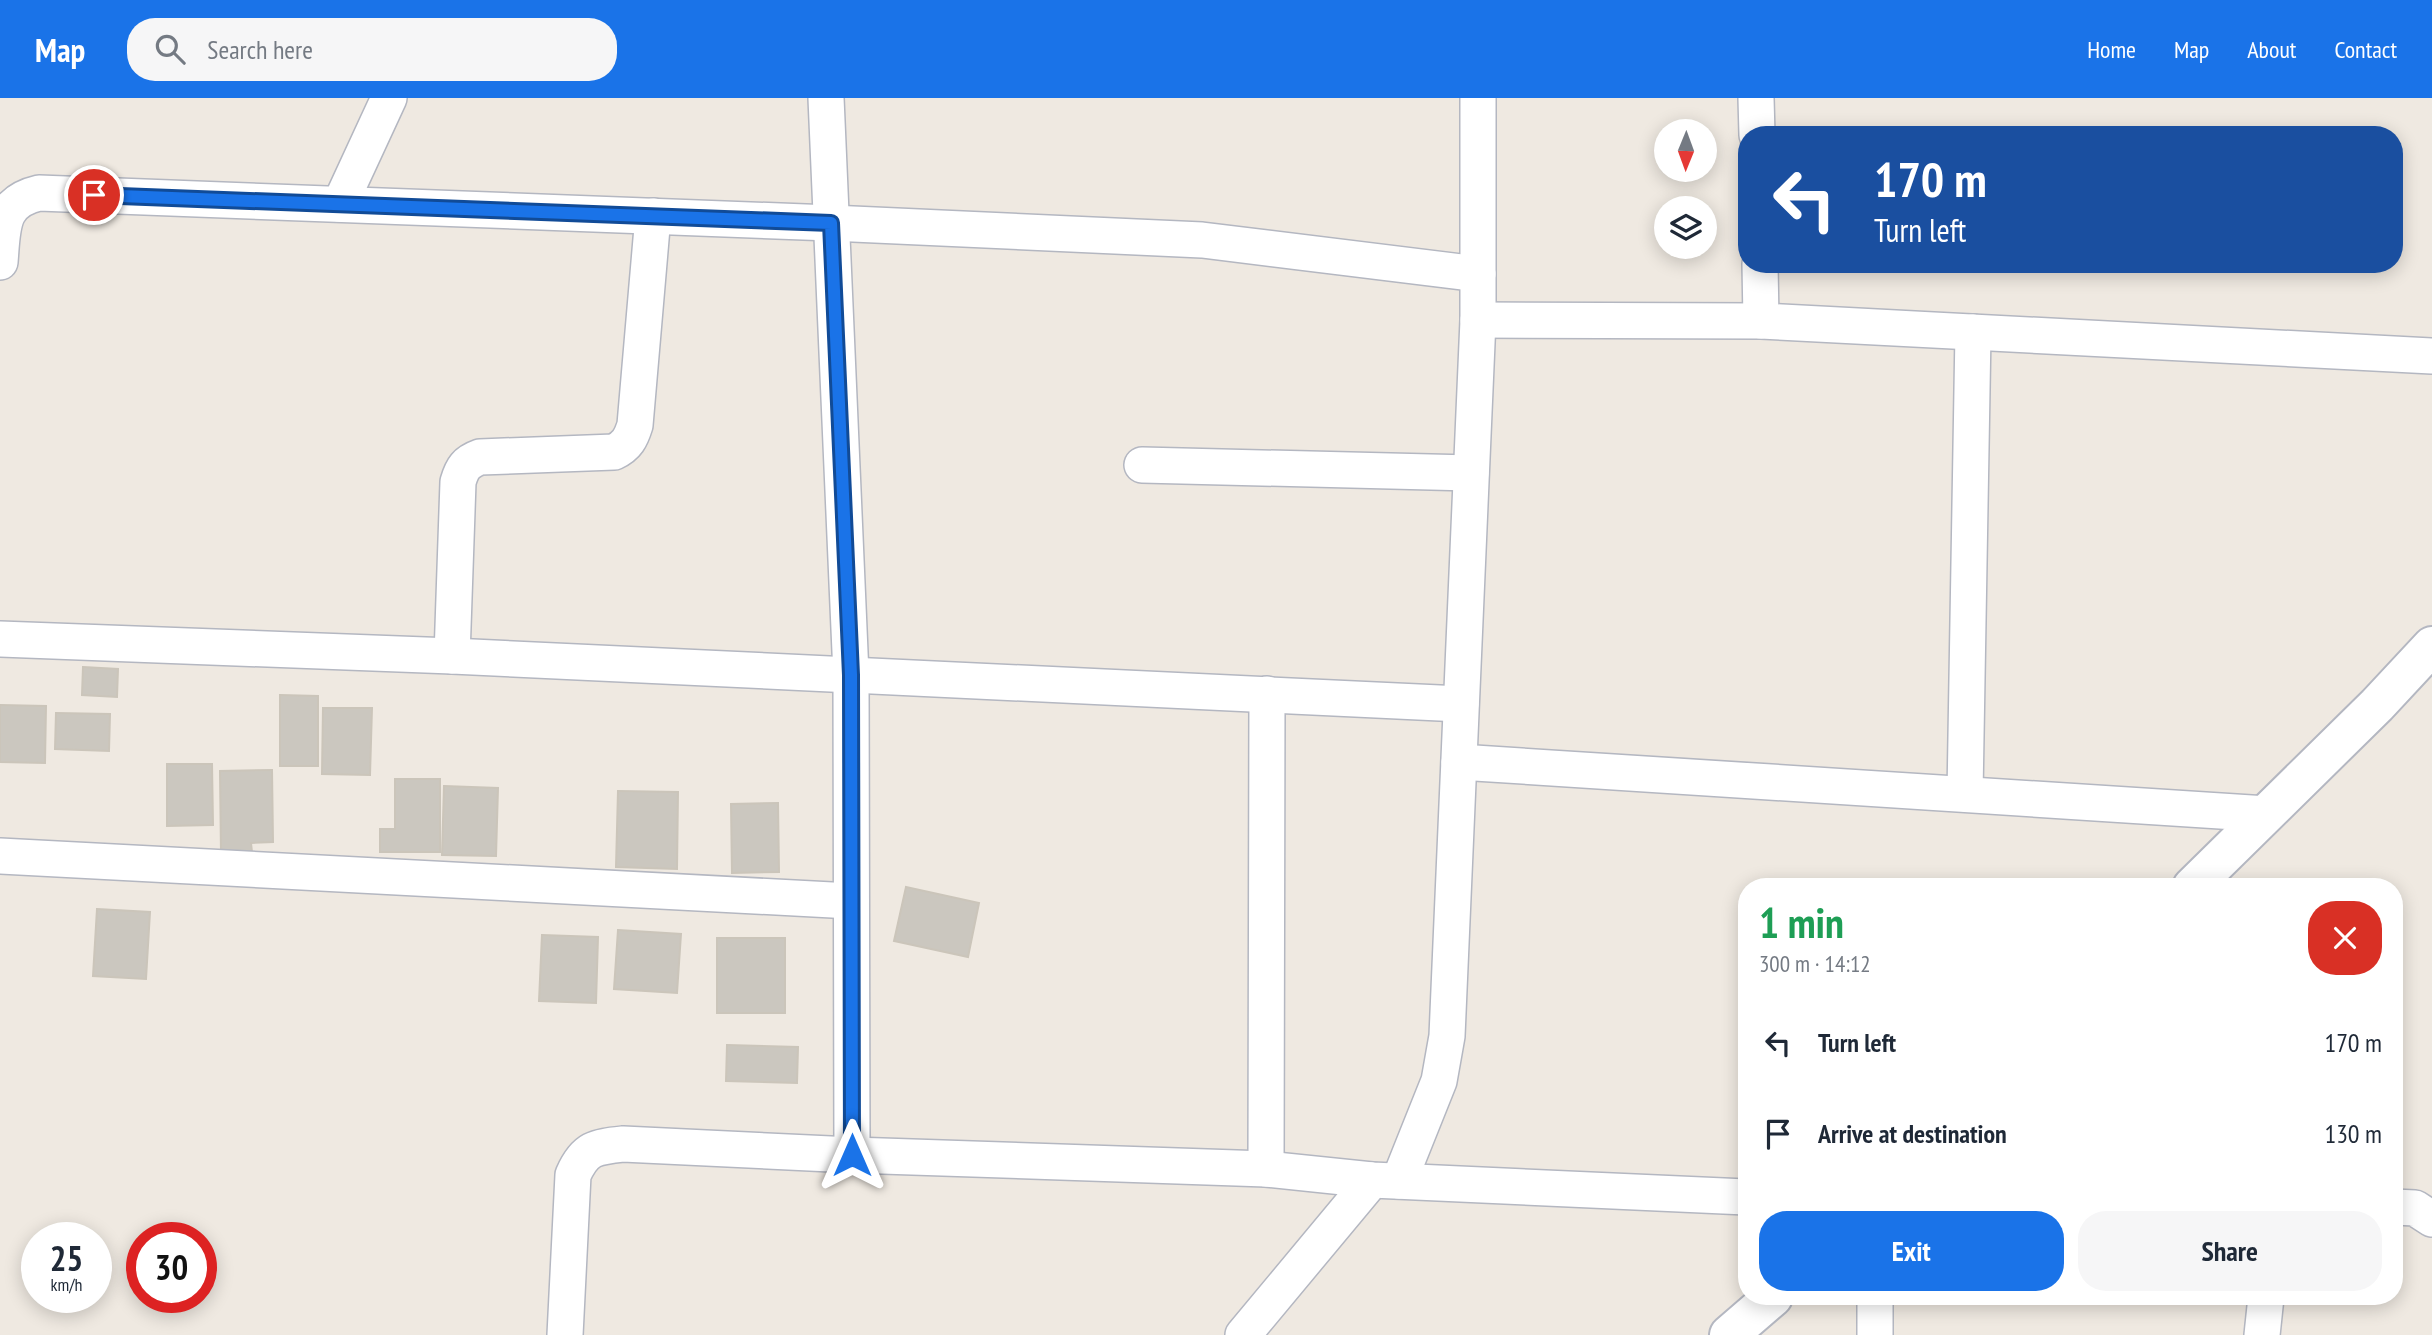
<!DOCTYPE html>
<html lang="en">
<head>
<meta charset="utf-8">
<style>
  :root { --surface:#fff; --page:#f6f6f7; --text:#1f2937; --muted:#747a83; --accent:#1a73e8 }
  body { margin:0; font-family:"PT Sans Narrow",sans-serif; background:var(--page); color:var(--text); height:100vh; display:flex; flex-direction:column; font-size:26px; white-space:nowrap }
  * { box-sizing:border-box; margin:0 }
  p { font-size:23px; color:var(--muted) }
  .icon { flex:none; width:38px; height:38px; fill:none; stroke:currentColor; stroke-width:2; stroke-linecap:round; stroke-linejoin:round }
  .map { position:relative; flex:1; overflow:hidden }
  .panel { position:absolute; left:1738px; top:780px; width:665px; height:427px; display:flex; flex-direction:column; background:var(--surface); border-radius:28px; box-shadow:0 4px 18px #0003 }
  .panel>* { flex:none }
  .guide { position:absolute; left:1738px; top:28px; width:665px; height:147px; border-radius:28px; box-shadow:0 4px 18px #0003; background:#1a4fa0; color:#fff; overflow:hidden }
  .needle { width:46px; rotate:181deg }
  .controls { position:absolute; left:1654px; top:21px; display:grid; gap:14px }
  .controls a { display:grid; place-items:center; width:63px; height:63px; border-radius:50%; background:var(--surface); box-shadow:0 4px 18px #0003; font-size:35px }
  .speed { position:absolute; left:21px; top:1124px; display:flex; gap:14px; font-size:35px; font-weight:700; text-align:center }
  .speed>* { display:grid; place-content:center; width:91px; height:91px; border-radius:50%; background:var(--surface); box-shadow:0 4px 18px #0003; line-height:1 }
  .speed small { font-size:18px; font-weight:400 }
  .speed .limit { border:10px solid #d22; background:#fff; color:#111 }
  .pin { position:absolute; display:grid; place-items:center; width:60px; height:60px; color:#fff; margin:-30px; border:4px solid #fff; border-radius:50%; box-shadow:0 2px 7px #0007 }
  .me { position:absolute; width:77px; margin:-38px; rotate:0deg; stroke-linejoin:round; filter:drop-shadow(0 0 5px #0008) }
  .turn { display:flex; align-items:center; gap:24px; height:147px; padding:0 21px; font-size:32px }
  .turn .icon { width:91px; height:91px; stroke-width:2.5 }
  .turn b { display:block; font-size:49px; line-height:60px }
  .round { display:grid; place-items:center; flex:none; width:74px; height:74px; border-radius:28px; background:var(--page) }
  .headline { display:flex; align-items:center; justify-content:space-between; height:119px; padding:0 21px }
  h1 { font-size:42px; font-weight:800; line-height:52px; color:#1e9e55 }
  .cta { display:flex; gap:14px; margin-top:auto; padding:14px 21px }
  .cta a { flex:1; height:80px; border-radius:28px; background:var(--accent); color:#fff; font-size:28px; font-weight:800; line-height:80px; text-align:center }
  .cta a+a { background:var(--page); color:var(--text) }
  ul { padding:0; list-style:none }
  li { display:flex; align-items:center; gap:21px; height:91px; padding:0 21px }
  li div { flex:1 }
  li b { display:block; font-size:26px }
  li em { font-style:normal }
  header { display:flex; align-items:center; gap:42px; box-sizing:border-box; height:98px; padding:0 35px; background:var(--accent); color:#fff }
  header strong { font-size:33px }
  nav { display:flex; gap:38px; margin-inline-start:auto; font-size:24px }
  .search { width:490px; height:63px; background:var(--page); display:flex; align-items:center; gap:18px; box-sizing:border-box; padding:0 24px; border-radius:28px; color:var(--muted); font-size:26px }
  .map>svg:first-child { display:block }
  .building { fill:#cbc7bf; stroke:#cbc5ba; stroke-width:2 }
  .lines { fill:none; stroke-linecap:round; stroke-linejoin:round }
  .minor-casing { stroke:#b4b7c1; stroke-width:38 }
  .tertiary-casing { stroke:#b4b7c1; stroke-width:42 }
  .minor { stroke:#fff; stroke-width:35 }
  .tertiary { stroke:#fff; stroke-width:38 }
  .route-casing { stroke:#114b97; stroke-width:18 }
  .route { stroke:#1a73e8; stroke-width:12 }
</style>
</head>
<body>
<header>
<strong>Map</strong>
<div class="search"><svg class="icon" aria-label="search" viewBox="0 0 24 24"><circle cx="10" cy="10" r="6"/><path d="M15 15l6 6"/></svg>Search here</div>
<nav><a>Home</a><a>Map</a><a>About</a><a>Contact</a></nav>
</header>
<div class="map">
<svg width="2432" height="1237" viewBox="0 0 2432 1237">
  <rect width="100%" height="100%" fill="#efe9e1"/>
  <g class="building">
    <polygon points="83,569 118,571 117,599 82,597"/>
    <polygon points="280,597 318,598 318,668 280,668"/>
    <polygon points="0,607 46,608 45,665 0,664"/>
    <polygon points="323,610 372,610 370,677 322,676"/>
    <polygon points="56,615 110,616 109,653 55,651"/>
    <polygon points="167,666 212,666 213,727 167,728"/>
    <polygon points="272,672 273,744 251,745 252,754 221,755 220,673"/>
    <polygon points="395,681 440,681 440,754 380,754 380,731 395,731"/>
    <polygon points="444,688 498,690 496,758 442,757"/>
    <polygon points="618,693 678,694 677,771 616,769"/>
    <polygon points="778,705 779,774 732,775 731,706"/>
    <polygon points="906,789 979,805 968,859 894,843"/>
    <polygon points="97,811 150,814 146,881 93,878"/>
    <polygon points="618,832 681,836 677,895 614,891"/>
    <polygon points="542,837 598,839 596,905 539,903"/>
    <rect x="717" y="840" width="68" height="75"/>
    <polygon points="727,947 798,949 797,985 726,983"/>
  </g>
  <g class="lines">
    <defs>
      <g id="minor">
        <polyline points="826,0 851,577 852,1057"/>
        <polyline points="1756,0 1757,37"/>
        <polyline points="340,106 389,0"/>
        <path d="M0,164C3,129 0,104 39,95L831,125L1202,142L1478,176"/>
        <polyline points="1760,166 1761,223"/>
        <polyline points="1478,222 1761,223 2432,258"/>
        <polyline points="1142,367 1471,375"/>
        <polyline points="0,541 452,558 1461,606"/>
        <path d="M452,558L458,384C462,370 466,364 480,359L614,354C627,348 631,340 635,327L653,118"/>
        <polyline points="1459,664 2267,716"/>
        <polyline points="1965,696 1973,234"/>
        <polyline points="0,758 851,803"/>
        <polyline points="1266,1071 1267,596"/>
        <polyline points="1399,1083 1439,983 1447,938 1478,222 1478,0"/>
        <polyline points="2394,1109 2415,1110 2432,1121"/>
        <polyline points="1875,1199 1875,1237"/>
        <path d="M565,1237L573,1077C585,1050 595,1049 623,1046L852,1057L1266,1071L1372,1082L1746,1099"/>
        <polyline points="1243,1237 1372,1082"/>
        <polyline points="2262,1237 2266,1199"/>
      </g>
      <g id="tertiary">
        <polyline points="2192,789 2377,607 2432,548"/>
        <polyline points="1729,1237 1773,1199"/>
      </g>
    </defs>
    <use href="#minor" class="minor-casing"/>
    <use href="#tertiary" class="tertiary-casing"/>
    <use href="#minor" class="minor"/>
    <use href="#tertiary" class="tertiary"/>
  </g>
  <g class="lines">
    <defs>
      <polyline id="route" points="94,97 831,125 851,577 852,1057"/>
    </defs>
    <use href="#route" class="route-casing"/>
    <use href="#route" class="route"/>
  </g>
</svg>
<div class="controls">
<a><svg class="needle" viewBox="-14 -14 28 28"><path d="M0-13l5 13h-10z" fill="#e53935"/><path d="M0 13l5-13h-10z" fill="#747a83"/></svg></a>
<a><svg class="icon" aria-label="layers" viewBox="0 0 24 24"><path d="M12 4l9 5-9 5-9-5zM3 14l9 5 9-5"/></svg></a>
</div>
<div class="speed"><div>25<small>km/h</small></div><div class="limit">30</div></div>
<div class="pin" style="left:94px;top:97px;background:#d93025"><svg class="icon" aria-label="arrive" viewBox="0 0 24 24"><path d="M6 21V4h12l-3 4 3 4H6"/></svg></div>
<svg class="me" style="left:852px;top:1057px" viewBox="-20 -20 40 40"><path d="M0-17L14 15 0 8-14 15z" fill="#1a73e8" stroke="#fff" stroke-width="4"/></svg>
<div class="guide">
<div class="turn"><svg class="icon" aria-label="left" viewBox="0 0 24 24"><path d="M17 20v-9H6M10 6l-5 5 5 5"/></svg><div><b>170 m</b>Turn left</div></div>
</div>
<section class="panel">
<div class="headline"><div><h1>1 min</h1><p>300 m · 14:12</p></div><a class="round" style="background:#d93025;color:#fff"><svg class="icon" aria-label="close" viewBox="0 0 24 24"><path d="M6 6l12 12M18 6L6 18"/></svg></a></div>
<ul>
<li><svg class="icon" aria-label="left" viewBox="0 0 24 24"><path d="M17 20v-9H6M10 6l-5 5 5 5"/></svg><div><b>Turn left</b></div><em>170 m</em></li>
<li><svg class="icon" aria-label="arrive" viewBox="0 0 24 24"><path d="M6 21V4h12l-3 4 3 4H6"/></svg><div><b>Arrive at destination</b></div><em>130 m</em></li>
</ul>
<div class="cta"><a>Exit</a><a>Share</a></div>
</section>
</div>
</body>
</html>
